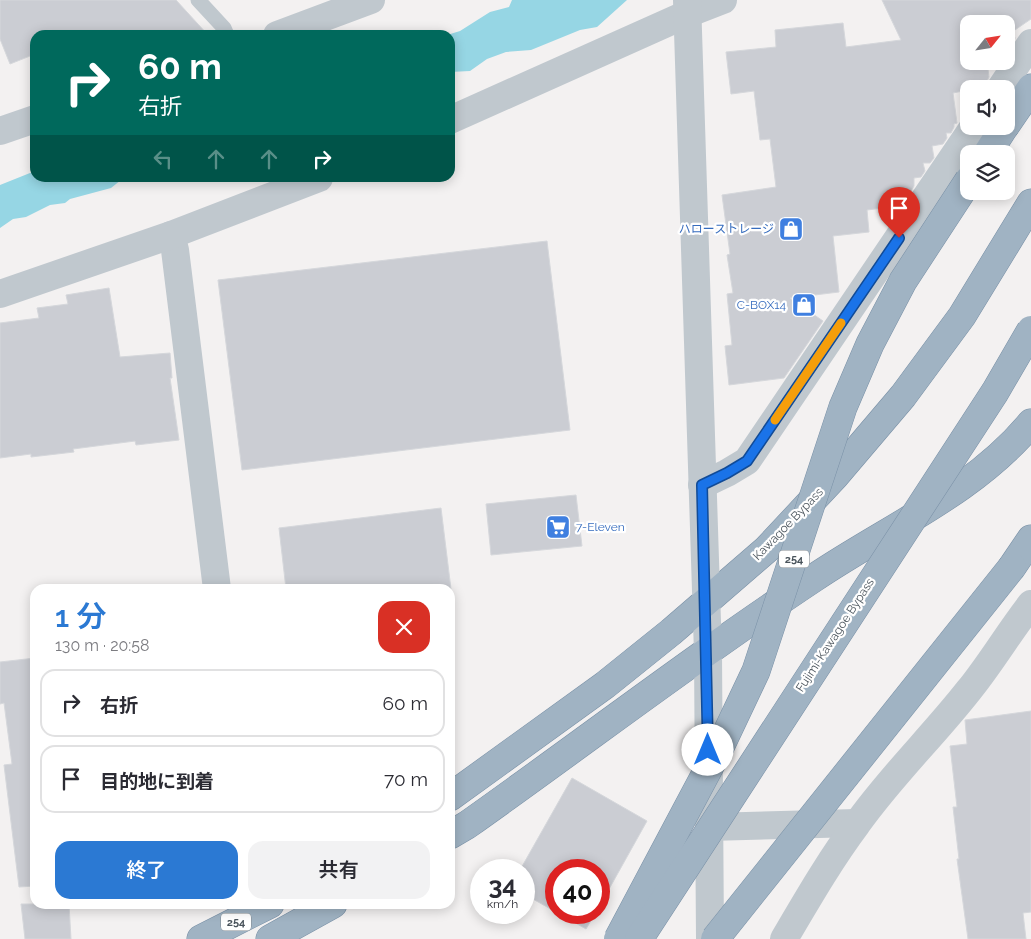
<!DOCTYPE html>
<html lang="ja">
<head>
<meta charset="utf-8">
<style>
  :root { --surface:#fff; --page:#f2f2f3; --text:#2b2b33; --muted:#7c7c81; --line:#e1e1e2; --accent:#2b79d3 }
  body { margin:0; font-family:Raleway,"Noto Sans JP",sans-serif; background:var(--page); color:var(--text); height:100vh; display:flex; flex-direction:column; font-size:19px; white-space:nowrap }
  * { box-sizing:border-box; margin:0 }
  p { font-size:16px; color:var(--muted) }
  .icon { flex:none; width:28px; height:28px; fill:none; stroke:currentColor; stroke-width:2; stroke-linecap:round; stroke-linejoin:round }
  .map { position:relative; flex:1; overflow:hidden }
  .sheet { position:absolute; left:30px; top:584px; width:425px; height:325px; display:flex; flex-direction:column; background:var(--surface); border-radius:15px; box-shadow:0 2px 12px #0003 }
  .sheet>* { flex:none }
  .guide { position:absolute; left:30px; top:30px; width:425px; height:152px; border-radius:15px; box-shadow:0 2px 12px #0003; background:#00695c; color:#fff; overflow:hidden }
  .needle { width:32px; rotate:60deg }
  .buttons { position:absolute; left:960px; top:15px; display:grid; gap:10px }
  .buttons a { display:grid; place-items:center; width:55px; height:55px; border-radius:10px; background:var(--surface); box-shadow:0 2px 12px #0003; font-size:25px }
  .speed { position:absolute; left:470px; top:859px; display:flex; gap:10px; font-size:25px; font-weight:700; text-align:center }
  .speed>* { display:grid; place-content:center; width:65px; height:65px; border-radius:50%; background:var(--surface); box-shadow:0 2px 12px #0003; line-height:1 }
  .speed small { font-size:12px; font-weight:400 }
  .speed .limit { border:8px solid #d22; background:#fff; color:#111 }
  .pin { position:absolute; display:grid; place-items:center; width:42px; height:42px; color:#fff; margin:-51px -21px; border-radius:50% 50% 50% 0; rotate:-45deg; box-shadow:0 0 5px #0007 }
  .pin .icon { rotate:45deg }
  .me { position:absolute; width:55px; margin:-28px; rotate:0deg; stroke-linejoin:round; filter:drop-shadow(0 0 4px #0008) }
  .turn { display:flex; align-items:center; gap:18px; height:105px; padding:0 25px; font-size:22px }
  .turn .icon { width:65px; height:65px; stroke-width:2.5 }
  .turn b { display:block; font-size:35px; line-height:42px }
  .lanes { display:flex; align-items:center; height:48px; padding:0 25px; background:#0003; justify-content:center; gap:25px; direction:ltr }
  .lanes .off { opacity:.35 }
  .round { display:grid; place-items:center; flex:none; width:52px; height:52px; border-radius:15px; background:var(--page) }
  .headline { display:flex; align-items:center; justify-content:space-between; height:85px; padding:0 25px }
  h1 { font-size:30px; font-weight:600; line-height:38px; color:var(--accent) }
  .button { display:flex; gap:10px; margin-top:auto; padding:10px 25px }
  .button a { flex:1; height:58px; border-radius:15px; background:var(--accent); color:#fff; font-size:20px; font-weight:600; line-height:58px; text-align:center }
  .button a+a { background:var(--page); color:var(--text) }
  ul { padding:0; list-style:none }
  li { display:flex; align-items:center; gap:15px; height:68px; margin:0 10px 8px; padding:0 15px; border:2px solid var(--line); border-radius:15px }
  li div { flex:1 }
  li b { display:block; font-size:19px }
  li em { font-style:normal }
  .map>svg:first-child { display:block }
  .water { fill:#96d6e4 }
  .building { fill:#cbcdd3; stroke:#d5d7db }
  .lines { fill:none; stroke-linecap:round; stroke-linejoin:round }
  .trunk-casing { stroke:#7990a6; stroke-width:29 }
  .service { stroke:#c0c8ce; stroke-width:15 }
  .minor { stroke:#c0c8ce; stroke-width:28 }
  .tertiary { stroke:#c0c8ce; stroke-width:28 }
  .trunk { stroke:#a0b3c3; stroke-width:28 }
  .trunk-bridge-casing { stroke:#7990a6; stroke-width:29; stroke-linecap:butt }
  .trunk-bridge { stroke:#a0b3c3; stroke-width:28 }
  .route-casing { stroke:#114b97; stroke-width:12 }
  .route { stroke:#1a73e8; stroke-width:9 }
  .slow { stroke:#f59e0b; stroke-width:9 }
  .labels { text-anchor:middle; stroke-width:4.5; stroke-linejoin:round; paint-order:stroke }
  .shield { fill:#fff; stroke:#80878d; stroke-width:1 }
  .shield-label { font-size:11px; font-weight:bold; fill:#4a545c }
  .shop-label { font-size:12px; fill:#366cbe; stroke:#fff; text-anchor:end }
  .street-label { font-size:12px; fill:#4a545c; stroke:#fff }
</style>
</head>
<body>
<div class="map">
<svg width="1031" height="939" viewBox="0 0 1031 939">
  <rect width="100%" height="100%" fill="#f3f1f1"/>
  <g class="water">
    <polygon points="512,0 627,0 597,27 580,30 531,50 506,52 487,59 470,71 450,72 450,35 447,35 460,31 490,12 509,7"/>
    <polygon points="35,171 35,178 150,178 140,181 121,180 111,188 70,199 65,203 50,205 26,217 13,219 0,228 0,185"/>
  </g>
  <g class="building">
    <polygon points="0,0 176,0 208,35 35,35 35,54 10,64 0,39"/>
    <polygon points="882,0 1031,0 1031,19 1012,32 1015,38 1012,44 1006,46 1006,24 969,24 969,61 987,61 989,77 987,81 973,83 973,89 953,93 957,123 954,124 954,127 951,133 946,133 947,138 943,144 932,146 934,158 930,163 923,163 925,171 921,177 914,178 914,186 908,196 897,198 898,206 867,210 869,232 833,236 839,292 790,298 823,321 784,378 729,385 725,346 732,345 727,294 733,293 727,255 730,254 722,195 776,187 770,139 760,140 754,91 731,94 726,52 776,47 775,30 843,23 846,47 901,40"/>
    <polygon points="547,241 570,430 242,470 218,280"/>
    <polygon points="109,288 120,357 170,353 172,378 170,378 179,440 136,445 135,441 73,449 74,452 31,457 31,454 0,458 0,323 39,318 37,308 68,304 66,295"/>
    <polygon points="576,495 582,546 491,555 486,504"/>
    <polygon points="441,508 451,589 286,589 279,528"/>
    <polygon points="35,658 35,886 19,887 4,765 12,764 4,703 0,704 0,662"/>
    <polygon points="1031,711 1031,912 1023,913 1026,939 968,939 957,859 959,859 953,807 957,807 950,746 967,744 965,720"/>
    <polygon points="572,778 647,821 599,907 599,870 556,870 556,912 524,894 524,870 520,870"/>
    <polygon points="21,904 69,904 71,939 25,939"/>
    <polygon points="557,912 596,912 586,929"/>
  </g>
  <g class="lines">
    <defs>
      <g id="trunk">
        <polyline points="1006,125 1031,88"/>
        <polyline points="987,154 1005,126"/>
        <polyline points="1012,567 1031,539"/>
        <polyline points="450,797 605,685 671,632 767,549 835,476 903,396 962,316 1031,203"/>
        <path d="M450,835L467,825C583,743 696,656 814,578C888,528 974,492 1031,423"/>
        <polyline points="201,939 270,904"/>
        <polyline points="270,939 333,904"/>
      </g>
    </defs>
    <use href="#trunk" class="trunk-casing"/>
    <polyline class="service" points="198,0 224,28 227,35"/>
    <g class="minor">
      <polyline points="277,35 371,0"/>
      <polyline points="1000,89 1031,43"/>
      <polyline points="450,120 687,14 723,0"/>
      <polyline points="0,131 35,119"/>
      <polyline points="171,235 175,250 217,589"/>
      <polyline points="0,294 171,235 319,178"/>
      <polyline points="702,485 727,473 747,461 974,126"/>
      <polyline points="709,827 857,823"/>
      <path d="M784,939C807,900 830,860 857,824C891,776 933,736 969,690C991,663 1009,632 1031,604"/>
    </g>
    <polyline class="tertiary" points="687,0 708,653 710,939"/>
    <use href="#trunk" class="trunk"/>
    <defs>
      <g id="trunk-bridge">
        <polyline points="618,939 720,747 756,671 843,407 870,344 903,281 969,180"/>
        <polyline points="639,939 995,392 1031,330"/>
        <polyline points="715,939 1012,567"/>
      </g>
    </defs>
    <use href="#trunk-bridge" class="trunk-bridge-casing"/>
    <use href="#trunk-bridge" class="trunk-bridge"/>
  </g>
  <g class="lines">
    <defs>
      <polyline id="route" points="708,750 702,485 727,473 747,461 899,238"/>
    </defs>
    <use href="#route" class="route-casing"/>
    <use href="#route" class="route"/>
    <polyline class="slow" points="775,420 841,323"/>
  </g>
  <defs>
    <symbol id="shop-square" viewBox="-11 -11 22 22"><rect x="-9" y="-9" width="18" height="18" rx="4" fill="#3f7fe0" stroke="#fff"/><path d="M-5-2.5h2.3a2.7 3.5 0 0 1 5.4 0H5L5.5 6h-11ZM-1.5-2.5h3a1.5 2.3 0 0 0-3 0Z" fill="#fff"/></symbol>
    <symbol id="supermarket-square" viewBox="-11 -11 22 22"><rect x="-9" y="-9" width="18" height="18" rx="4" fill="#3f7fe0" stroke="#fff"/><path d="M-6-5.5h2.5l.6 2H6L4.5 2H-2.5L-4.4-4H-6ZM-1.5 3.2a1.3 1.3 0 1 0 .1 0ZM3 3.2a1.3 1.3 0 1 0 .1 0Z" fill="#fff"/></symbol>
  </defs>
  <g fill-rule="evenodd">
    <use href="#shop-square" x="777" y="215" width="28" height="28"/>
    <use href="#shop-square" x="790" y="291" width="28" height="28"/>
    <use href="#supermarket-square" x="544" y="513" width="28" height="28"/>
  </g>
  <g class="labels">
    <g class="shield">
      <rect x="779" y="550.5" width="30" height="17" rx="4"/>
      <rect x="221" y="913.5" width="30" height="17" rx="4"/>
    </g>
    <g class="shield-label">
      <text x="794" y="563">254</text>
      <text x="236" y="926">254</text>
    </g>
    <g class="shop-label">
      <text x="774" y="233">ハローストレージ</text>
      <text x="786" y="309">C-BOX14</text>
      <text x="576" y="531" text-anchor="start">7-Eleven</text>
    </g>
    <g class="street-label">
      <text transform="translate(788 524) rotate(-46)" y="4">Kawagoe Bypass</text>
      <text transform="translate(835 635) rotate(-57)" y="4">Fujimi-Kawagoe Bypass</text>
    </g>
  </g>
</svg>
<div class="buttons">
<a><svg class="needle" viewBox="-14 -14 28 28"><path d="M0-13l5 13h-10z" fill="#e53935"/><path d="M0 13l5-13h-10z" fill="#7c7c81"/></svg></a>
<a><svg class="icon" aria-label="sound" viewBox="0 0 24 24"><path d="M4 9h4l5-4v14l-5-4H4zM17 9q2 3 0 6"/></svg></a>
<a><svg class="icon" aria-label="layers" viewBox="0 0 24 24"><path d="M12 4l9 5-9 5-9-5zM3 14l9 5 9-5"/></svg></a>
</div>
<div class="speed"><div>34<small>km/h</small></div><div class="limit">40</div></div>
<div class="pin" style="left:899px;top:238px;background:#d93025"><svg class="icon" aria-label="arrive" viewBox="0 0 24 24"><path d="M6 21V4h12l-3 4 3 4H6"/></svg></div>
<svg class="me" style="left:708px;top:750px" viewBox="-20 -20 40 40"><circle r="19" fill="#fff"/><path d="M0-13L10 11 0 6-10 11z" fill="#1a73e8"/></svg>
<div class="guide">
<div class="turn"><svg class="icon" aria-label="right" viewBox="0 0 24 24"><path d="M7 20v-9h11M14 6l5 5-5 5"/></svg><div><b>60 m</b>右折</div></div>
<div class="lanes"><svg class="icon off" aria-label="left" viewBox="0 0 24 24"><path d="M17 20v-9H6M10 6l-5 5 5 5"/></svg><svg class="icon off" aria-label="ahead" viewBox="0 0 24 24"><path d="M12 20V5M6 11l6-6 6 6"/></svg><svg class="icon off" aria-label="ahead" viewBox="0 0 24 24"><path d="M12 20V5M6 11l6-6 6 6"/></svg><svg class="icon" aria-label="right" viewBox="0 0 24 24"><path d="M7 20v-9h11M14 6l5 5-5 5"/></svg></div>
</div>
<section class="sheet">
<div class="headline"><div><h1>1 分</h1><p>130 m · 20:58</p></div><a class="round" style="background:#d93025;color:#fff"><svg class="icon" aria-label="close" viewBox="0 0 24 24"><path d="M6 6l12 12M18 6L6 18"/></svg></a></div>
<ul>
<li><svg class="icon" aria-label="right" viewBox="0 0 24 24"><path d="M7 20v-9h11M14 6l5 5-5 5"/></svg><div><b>右折</b></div><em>60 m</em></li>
<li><svg class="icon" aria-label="arrive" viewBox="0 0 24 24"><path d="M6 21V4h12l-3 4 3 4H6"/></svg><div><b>目的地に到着</b></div><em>70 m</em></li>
</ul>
<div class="button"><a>終了</a><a>共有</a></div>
</section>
</div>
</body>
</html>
